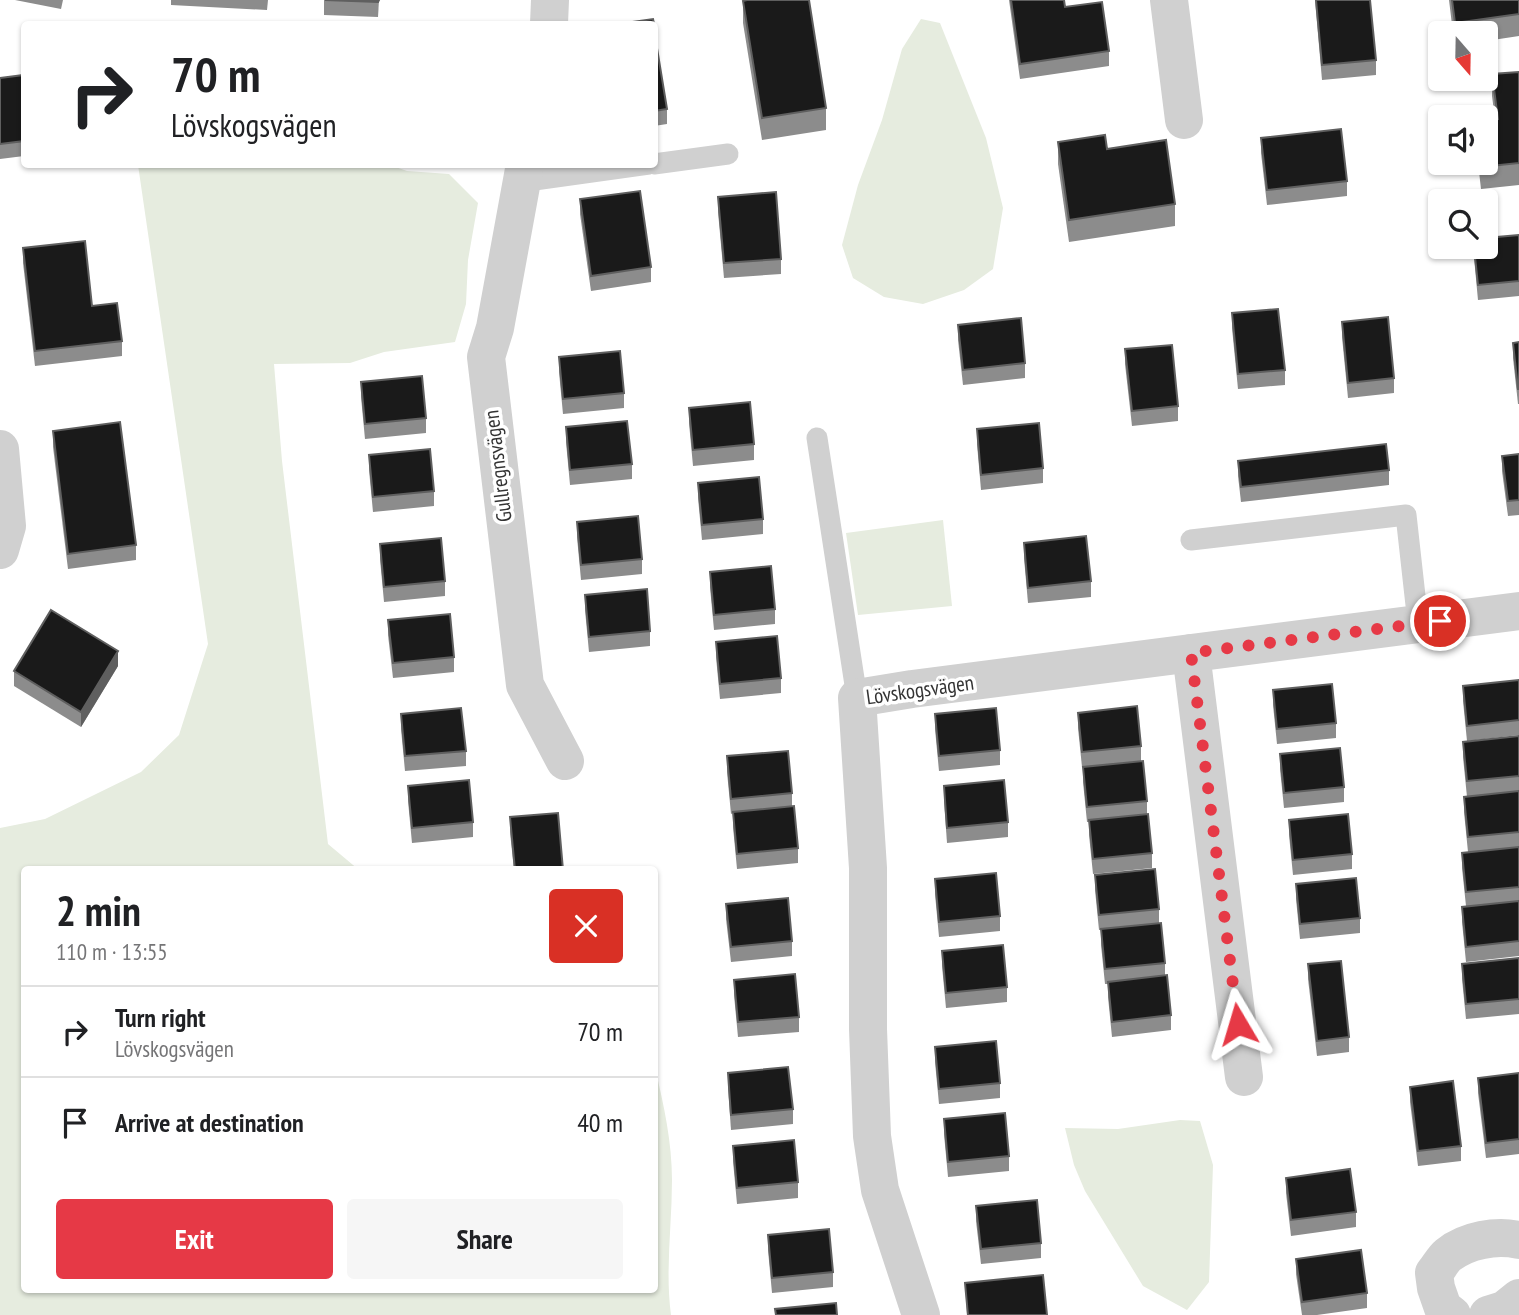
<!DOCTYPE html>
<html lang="en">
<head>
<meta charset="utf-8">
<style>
  :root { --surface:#fff; --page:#f6f6f6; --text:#202124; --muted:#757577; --line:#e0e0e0; --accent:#e63946 }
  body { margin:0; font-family:"PT Sans Narrow",sans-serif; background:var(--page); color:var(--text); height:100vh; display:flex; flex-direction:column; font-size:26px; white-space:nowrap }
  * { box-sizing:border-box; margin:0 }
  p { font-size:23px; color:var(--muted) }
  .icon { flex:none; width:38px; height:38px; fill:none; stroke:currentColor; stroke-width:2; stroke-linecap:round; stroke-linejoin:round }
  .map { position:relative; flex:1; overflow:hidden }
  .side { position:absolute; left:21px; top:866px; width:637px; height:427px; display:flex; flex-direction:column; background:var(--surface); border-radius:7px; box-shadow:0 2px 5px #0004 }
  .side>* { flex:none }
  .banner { position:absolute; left:21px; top:21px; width:637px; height:147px; border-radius:7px; box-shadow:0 2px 5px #0004; background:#fff; color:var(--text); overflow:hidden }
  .needle { width:46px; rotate:160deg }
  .controls { position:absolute; left:1428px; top:21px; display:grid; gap:14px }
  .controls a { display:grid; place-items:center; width:70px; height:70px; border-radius:7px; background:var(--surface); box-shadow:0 2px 5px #0004; font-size:35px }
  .pin { position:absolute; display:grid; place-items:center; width:60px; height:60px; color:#fff; margin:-30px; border:4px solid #fff; border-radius:50%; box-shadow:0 2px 7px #0007 }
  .me { position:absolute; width:77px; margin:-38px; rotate:353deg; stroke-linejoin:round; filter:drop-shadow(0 0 5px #0008) }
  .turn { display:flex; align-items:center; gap:24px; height:147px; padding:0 35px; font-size:32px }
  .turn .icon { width:91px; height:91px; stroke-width:2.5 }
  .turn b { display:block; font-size:49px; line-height:60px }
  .round { display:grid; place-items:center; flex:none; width:74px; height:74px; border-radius:7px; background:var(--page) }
  .head { display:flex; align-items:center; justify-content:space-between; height:119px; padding:0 35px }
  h1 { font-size:42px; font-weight:700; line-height:52px }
  .cta { display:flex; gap:14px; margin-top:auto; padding:14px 35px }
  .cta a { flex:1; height:80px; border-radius:7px; background:var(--accent); color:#fff; font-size:28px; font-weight:700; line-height:80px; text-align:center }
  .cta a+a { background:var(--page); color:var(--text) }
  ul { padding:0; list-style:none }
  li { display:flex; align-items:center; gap:21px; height:91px; padding:0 35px; border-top:2px solid var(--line) }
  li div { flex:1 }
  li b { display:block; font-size:26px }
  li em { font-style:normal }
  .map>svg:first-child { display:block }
  .green { fill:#e6ecdf }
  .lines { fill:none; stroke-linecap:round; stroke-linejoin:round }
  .service { stroke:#d0d0d0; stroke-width:21 }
  .minor { stroke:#d0d0d0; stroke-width:38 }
  .wall { fill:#8c8c8c }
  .shaded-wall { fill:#5f5f5f }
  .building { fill:#1a1a1a; stroke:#5f5f5f; stroke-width:2 }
  .route { stroke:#e63946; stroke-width:12; stroke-dasharray:0 21.6 }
  .labels { text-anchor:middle; stroke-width:7; stroke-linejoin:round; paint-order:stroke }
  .street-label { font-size:21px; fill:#333; stroke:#fff }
</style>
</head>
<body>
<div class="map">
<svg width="1519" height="1315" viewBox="0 0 1519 1315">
  <rect width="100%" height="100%" fill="#fff"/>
  <g class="green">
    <polygon points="921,19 940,23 986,138 1003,208 993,269 964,290 923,304 884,297 853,278 842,245 858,185 882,120 902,49"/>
    <path d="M390,165L407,171L449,174L478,203L468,260L466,304L455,342L384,352L350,363L274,364L282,461L328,844L359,870H24V1290H654L655,1068C664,1105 672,1143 672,1180C672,1225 665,1270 671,1315H0V828L45,819L141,772L179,735L208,644L138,165Z"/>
    <polygon points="943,520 952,606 858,615 846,533"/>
    <polygon points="1180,1120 1200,1121 1213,1165 1209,1282 1187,1310 1143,1286 1085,1191 1074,1165 1065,1128 1118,1129"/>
  </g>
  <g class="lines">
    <g class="service">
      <polyline points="654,164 728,154"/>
      <polyline points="520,182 649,164"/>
      <polyline points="817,438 857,698"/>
      <polyline points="1191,540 1406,515 1418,623"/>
    </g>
    <g class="minor">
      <polyline points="1169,0 1184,120"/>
      <polyline points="549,24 550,0"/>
      <polyline points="525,164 495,328 486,357 525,685 565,761"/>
      <polyline points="0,449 7,526 0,550"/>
      <polyline points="1191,653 1244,1077"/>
      <polyline points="921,1315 880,1190 872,1136 868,1029 868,868 857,698 912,689 1519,611"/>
      <path d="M1452,1315L1443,1308L1436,1288L1434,1273C1439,1267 1443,1259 1448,1255C1467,1240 1496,1235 1519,1240"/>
      <polyline points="1488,1315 1504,1310 1519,1298"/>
    </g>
  </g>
  <g class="wall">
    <polygon points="15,0 63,0 61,9"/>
    <polygon points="171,0 268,0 267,10 171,5"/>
    <polygon points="324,0 379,0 378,17 324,15"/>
    <polygon points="1009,0 1064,0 1065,7 1109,51 1109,66 1020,79"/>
    <polygon points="1315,0 1370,0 1376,60 1376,75 1322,80"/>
    <polygon points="1449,0 1519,0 1519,36 1486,41 1486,33 1453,33"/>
    <polygon points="743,1 826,108 826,130 762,140 743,23"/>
    <polygon points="654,30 667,109 667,124 654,126"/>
    <polygon points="1519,72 1519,185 1481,189 1478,163 1486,163 1495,119 1492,96 1492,74"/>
    <polygon points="24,75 24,156 0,159 0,78"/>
    <polygon points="1261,138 1347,181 1347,196 1267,205 1261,153"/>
    <polygon points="1058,142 1107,149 1175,204 1175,226 1069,242 1058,164"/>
    <polygon points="718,197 781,259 781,274 724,278 718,212"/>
    <polygon points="580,199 651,267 651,282 591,291 580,214"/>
    <polygon points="1519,235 1519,296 1478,300 1473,247 1486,247"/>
    <polygon points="23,248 92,306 122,341 122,356 35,366 23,263"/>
    <polygon points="1232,313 1285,370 1285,385 1238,389 1232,328"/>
    <polygon points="1342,322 1394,378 1394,393 1348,398 1342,337"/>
    <polygon points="958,325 1025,363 1025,378 963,385 958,340"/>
    <polygon points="1519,342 1519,404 1518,404 1513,358 1513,343"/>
    <polygon points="1125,349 1178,406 1178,421 1132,426 1125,364"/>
    <polygon points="559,357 624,393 624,408 563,414 559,372"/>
    <polygon points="361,382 426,418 426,433 365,439 361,397"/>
    <polygon points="689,408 754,444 754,460 693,466 689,423"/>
    <polygon points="566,427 632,464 632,479 570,485 566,442"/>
    <polygon points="977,429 1043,468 1043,483 981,490 977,444"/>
    <polygon points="53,431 136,545 136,560 68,569 53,447"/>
    <polygon points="1519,454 1519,515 1508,516 1502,471 1502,456"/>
    <polygon points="369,455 434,491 434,506 373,512 369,470"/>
    <polygon points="1238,461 1389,470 1389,485 1241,502 1238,476"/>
    <polygon points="698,483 763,519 763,534 702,540 698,498"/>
    <polygon points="577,522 642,559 642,574 581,580 577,537"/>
    <polygon points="1024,543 1091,581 1091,597 1028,603 1024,558"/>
    <polygon points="380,544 445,581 445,596 384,602 380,559"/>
    <polygon points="710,572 775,609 775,624 714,630 710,587"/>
    <polygon points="585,595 650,631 650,646 589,652 585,610"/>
    <polygon points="388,620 454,657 454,672 393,678 388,635"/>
    <polygon points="716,642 781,678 781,693 720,699 716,657"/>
    <polygon points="118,666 81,727 14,686 14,671"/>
    <polygon points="1519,680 1519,735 1467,741 1463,701 1463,686"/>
    <polygon points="1273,690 1336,723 1336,738 1277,744 1273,705"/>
    <polygon points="1078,713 1141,746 1141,761 1082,767 1078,728"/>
    <polygon points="401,714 466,751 466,766 405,771 401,729"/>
    <polygon points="935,714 1000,750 1000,765 939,771 935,729"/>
    <polygon points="1519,736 1519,791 1467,797 1463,757 1463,742"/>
    <polygon points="1280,754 1344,787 1344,802 1284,808 1280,769"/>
    <polygon points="727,756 792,793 792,807 798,848 798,863 737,869 733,827 733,813 731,814 727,772"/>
    <polygon points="1083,767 1147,801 1147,814 1152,853 1152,868 1093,874 1089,835 1089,822 1087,822 1083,782"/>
    <polygon points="408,786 473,822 473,837 412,843 408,801"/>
    <polygon points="944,786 1008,822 1008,837 947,843 944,801"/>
    <polygon points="1519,791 1519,956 1466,962 1462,922 1462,907 1466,906 1462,868 1462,853 1468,852 1464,812 1464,797"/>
    <polygon points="510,817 563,870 514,870 510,832"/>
    <polygon points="1289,820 1352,854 1352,869 1293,875 1289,835"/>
    <polygon points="1095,875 1159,909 1159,924 1165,963 1165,976 1171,1015 1171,1030 1112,1037 1108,997 1108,984 1105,984 1101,945 1101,930 1099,930 1095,890"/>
    <polygon points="935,879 1000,916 1000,931 939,937 935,894"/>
    <polygon points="1296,884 1360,918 1360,933 1300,939 1296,899"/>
    <polygon points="726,904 792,941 792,956 731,962 726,919"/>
    <polygon points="942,951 1007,987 1007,1002 946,1008 942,966"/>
    <polygon points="1519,958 1519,1014 1466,1019 1462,979 1462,964"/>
    <polygon points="1308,964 1349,1037 1349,1052 1317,1056 1308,979"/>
    <polygon points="734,980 799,1017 799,1032 738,1037 734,995"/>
    <polygon points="935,1047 1000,1083 1000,1098 939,1104 935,1062"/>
    <polygon points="728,1073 793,1109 793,1124 731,1130 728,1088"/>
    <polygon points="1519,1073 1519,1154 1486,1158 1478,1093 1478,1078"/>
    <polygon points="1410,1087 1461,1146 1461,1161 1418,1166 1410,1102"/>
    <polygon points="944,1119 1009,1156 1009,1171 948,1177 944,1134"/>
    <polygon points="733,1146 798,1182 798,1198 737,1204 733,1161"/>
    <polygon points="1286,1178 1356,1212 1356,1227 1291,1236 1286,1193"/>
    <polygon points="976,1206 1041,1243 1041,1258 981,1264 976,1221"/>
    <polygon points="768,1235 833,1272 833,1287 772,1293 768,1250"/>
    <polygon points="1296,1259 1367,1293 1367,1308 1317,1315 1302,1315 1296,1274"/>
    <polygon points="965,1283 1047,1315 967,1315"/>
  </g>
  <polygon class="shaded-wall" points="118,651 118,666 81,727 81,712"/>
  <g class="building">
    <polygon points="325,0 379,0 378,2"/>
    <polygon points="747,0 809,0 826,108 762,118 743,1"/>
    <polygon points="1011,0 1064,0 1065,7 1102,2 1109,51 1020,64"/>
    <polygon points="1316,0 1370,0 1376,60 1322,65"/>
    <polygon points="1452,0 1519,0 1519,14 1455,23"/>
    <polygon points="653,19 654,24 618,24"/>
    <polygon points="654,30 667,109 654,111"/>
    <polygon points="1519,72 1519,163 1481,167 1481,163 1486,163 1486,120 1498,119 1492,74"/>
    <polygon points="24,75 24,141 0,144 0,78"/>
    <polygon points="1341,129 1347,181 1267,190 1261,138"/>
    <polygon points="1105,135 1107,149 1166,140 1175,204 1069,220 1058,142"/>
    <polygon points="640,191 651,267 591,276 580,199"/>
    <polygon points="776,192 781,259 724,263 718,197"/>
    <polygon points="1519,235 1519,281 1478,285 1474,247 1486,247 1486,238"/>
    <polygon points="85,241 92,306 117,303 122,341 35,351 23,248"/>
    <polygon points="1278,309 1285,370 1238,374 1232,313"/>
    <polygon points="1388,317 1394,378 1348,383 1342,322"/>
    <polygon points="1021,318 1025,363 963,370 958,325"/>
    <polygon points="1519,342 1519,389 1518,389 1513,343"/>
    <polygon points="1172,345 1178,406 1132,411 1125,349"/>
    <polygon points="620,351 624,393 563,399 559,357"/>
    <polygon points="422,376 426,418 365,424 361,382"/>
    <polygon points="750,402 754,444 693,450 689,408"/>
    <polygon points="627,421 632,464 570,470 566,427"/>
    <polygon points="120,422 136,545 68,554 53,431"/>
    <polygon points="1039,423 1043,468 981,475 977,429"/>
    <polygon points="1386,444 1389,470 1241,487 1238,461"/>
    <polygon points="430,449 434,491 373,497 369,455"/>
    <polygon points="1519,454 1519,500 1508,501 1502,456"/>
    <polygon points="759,477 763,519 702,525 698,483"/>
    <polygon points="638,516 642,559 581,565 577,522"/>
    <polygon points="1086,536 1091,581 1028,588 1024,543"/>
    <polygon points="441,538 445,581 384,587 380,544"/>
    <polygon points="771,566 775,609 714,615 710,572"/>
    <polygon points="647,589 650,631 589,637 585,595"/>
    <polygon points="51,610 118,651 81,712 14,671"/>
    <polygon points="450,614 454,657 393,663 388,620"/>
    <polygon points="777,636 781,678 720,684 716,642"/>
    <polygon points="1519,680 1519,720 1467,726 1463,686"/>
    <polygon points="1332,684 1336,723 1277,729 1273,690"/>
    <polygon points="1137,706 1141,746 1082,752 1078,713"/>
    <polygon points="461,708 466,751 405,756 401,714"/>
    <polygon points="996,708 1000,750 939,756 935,714"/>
    <polygon points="1519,736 1519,776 1467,781 1463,742"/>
    <polygon points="1340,748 1344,787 1284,793 1280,754"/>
    <polygon points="788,751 792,793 731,799 727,756"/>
    <polygon points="1143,761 1147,801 1087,807 1083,767"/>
    <polygon points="469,780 473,822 412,828 408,786"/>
    <polygon points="1004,780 1008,822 947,828 944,786"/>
    <polygon points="1519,791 1519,832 1468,837 1464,797"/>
    <polygon points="794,806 798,848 737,854 733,812"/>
    <polygon points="558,813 563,870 515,870 510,817"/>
    <polygon points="1148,814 1152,853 1093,859 1089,820"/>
    <polygon points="1348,814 1352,854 1293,860 1289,820"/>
    <polygon points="1519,847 1519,887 1466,892 1462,853"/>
    <polygon points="1155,869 1159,909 1099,915 1095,875"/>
    <polygon points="996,873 1000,916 939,922 935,879"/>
    <polygon points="1356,878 1360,918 1300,924 1296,884"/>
    <polygon points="788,898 792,941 731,947 726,904"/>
    <polygon points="1519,901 1519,941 1466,947 1462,907"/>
    <polygon points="1161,923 1165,963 1105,969 1101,929"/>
    <polygon points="1003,945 1007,987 946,993 942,951"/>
    <polygon points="1519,958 1519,999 1466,1004 1462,964"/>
    <polygon points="1341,961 1349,1037 1317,1041 1308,964"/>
    <polygon points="795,974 799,1017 738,1022 734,980"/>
    <polygon points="1167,975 1171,1015 1112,1022 1108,982"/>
    <polygon points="996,1041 1000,1083 939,1089 935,1047"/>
    <polygon points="788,1067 793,1109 731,1115 728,1073"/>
    <polygon points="1519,1073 1519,1139 1486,1143 1478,1078"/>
    <polygon points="1453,1081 1461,1146 1418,1151 1410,1087"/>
    <polygon points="1005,1113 1009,1156 948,1162 944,1119"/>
    <polygon points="794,1140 798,1182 737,1188 733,1146"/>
    <polygon points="1350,1169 1356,1212 1291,1220 1286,1178"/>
    <polygon points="1037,1200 1041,1243 981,1249 976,1206"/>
    <polygon points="829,1229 833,1272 772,1278 768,1235"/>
    <polygon points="1361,1250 1367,1293 1302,1302 1296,1259"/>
    <polygon points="1043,1275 1047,1315 968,1315 965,1283"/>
    <polygon points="836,1303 837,1315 776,1315 775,1309"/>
  </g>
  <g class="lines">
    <polyline class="route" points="1238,1024 1191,653 1440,621"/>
  </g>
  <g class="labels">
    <g class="street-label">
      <text transform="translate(498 466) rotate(-97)" y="7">Gullregnsvägen</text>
      <text transform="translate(920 690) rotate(-8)" y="7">Lövskogsvägen</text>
    </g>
  </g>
</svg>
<div class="controls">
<a><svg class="needle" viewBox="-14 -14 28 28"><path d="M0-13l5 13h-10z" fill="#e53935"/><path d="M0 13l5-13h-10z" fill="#757577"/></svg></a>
<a><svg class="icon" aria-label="sound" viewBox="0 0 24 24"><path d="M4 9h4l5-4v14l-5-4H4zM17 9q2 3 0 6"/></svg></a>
<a><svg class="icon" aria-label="search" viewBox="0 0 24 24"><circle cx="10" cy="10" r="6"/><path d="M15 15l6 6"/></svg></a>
</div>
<div class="pin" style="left:1440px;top:621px;background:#d93025"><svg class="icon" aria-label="arrive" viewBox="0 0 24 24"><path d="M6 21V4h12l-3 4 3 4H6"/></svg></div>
<svg class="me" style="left:1238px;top:1024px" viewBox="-20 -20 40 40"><path d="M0-17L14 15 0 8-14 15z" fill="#e63946" stroke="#fff" stroke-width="4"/></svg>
<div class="banner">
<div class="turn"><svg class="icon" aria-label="right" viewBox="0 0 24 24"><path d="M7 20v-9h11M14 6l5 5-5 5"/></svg><div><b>70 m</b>Lövskogsvägen</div></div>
</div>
<section class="side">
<div class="head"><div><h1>2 min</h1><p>110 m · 13:55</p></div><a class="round" style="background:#d93025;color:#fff"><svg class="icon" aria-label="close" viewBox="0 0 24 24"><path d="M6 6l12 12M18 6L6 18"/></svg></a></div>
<ul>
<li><svg class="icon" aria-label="right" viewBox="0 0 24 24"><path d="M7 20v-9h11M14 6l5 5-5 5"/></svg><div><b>Turn right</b><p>Lövskogsvägen</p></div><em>70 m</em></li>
<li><svg class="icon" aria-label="arrive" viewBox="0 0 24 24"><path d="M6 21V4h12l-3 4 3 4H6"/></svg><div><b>Arrive at destination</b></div><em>40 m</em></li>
</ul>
<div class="cta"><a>Exit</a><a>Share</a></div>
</section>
</div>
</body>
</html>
